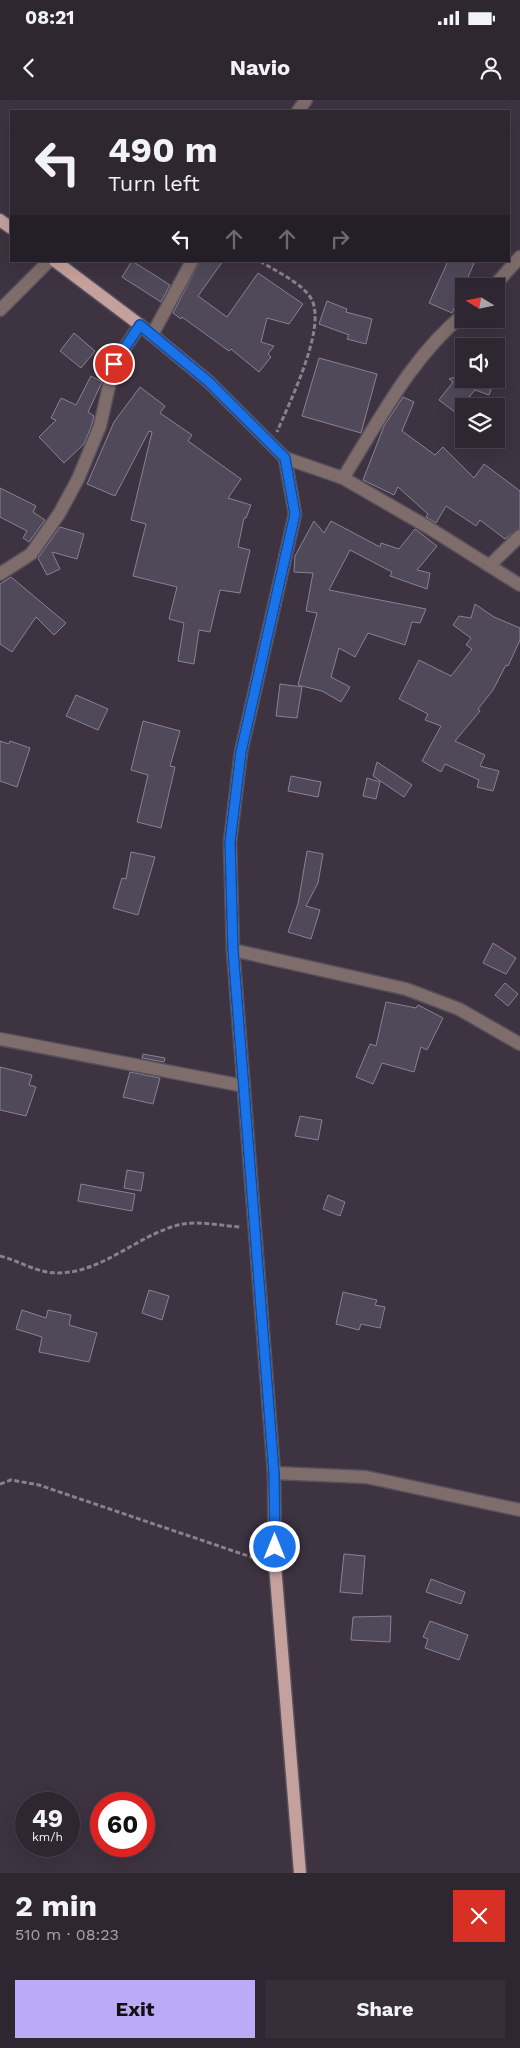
<!DOCTYPE html>
<html lang="en">
<head>
<meta charset="utf-8">
<style>
  :root { --surface:#2e2631; --page:#362e39; --text:#f1f3f6; --muted:#a7a5ab; --line:#49434d; --accent:#b9abf7 }
  body { margin:0; font-family:"Work Sans",sans-serif; background:var(--page); color:var(--text); height:100vh; display:flex; flex-direction:column; font-size:19px; white-space:nowrap }
  * { box-sizing:border-box; margin:0 }
  p { font-size:16px; color:var(--muted) }
  .icon { flex:none; width:28px; height:28px; fill:none; stroke:currentColor; stroke-width:2; stroke-linecap:round; stroke-linejoin:round }
  .map { position:relative; height:1773px; overflow:hidden }
  .side { display:flex; flex-direction:column; background:var(--surface); flex:1 }
  .side>* { flex:none }
  .top-card { position:absolute; left:10px; top:10px; width:500px; height:152px; border-radius:0px; box-shadow:0 5px 20px #0002,0 0 0 1px var(--line); background:#2e2631; color:var(--text); overflow:hidden }
  .needle { width:32px; rotate:280deg }
  .fabs { position:absolute; left:455px; top:178px; display:grid; gap:10px }
  .fabs a { display:grid; place-items:center; width:50px; height:50px; border-radius:0px; background:var(--surface); box-shadow:0 5px 20px #0002,0 0 0 1px var(--line); font-size:25px }
  .speed { position:absolute; left:15px; top:1692px; display:flex; gap:10px; font-size:25px; font-weight:700; text-align:center }
  .speed>* { display:grid; place-content:center; width:65px; height:65px; border-radius:50%; background:var(--surface); box-shadow:0 5px 20px #0002,0 0 0 1px var(--line); line-height:1 }
  .speed small { font-size:12px; font-weight:400 }
  .speed .limit { border:8px solid #d22; background:#fff; color:#111 }
  .pin { position:absolute; display:grid; place-items:center; width:42px; height:42px; color:#fff; margin:-21px; border:2px solid #fff; border-radius:50%; box-shadow:0 1px 5px #0007 }
  .me { position:absolute; width:55px; margin:-28px; rotate:0deg; stroke-linejoin:round; filter:drop-shadow(0 0 4px #0008) }
  .turn { display:flex; align-items:center; gap:18px; height:105px; padding:0 15px; font-size:22px }
  .turn .icon { width:65px; height:65px; stroke-width:2.5 }
  .turn b { display:block; font-size:35px; line-height:42px }
  .lanes { display:flex; align-items:center; height:48px; padding:0 15px; background:#0003; justify-content:center; gap:25px; direction:ltr }
  .lanes .off { opacity:.35 }
  .round { display:grid; place-items:center; flex:none; width:52px; height:52px; border-radius:0px; background:var(--page) }
  .head { display:flex; align-items:center; justify-content:space-between; height:85px; padding:0 15px }
  h1 { font-size:30px; font-weight:700; line-height:38px }
  .cta { display:flex; gap:10px; margin-top:auto; padding:10px 15px }
  .cta a { flex:1; height:58px; border-radius:0px; background:var(--accent); color:#111; font-size:20px; font-weight:700; line-height:58px; text-align:center }
  .cta a+a { background:var(--page); color:var(--text) }
  .status { display:flex; justify-content:space-between; align-items:center; height:35px; padding:0 25px; background:var(--surface); direction:ltr }
  .status svg { height:14px; fill:currentColor }
  header { display:flex; justify-content:space-between; align-items:center; height:65px; padding:0 15px; background:var(--surface); font-size:22px; font-weight:700 }
  .map>svg:first-child { display:block }
  .building { fill:#50495a; stroke:#898194 }
  .lines { fill:none; stroke-linecap:round; stroke-linejoin:round }
  .minor-casing { stroke:#584f5c; stroke-width:15 }
  .major-casing { stroke:#584f5c; stroke-width:15 }
  .path { stroke:#89818d; stroke-width:3; stroke-dasharray:5 2.5; stroke-linecap:butt }
  .minor { stroke:#7f6d6b; stroke-width:12 }
  .major { stroke:#c5a19d; stroke-width:12 }
  .route-casing { stroke:#114b97; stroke-width:12 }
  .route { stroke:#1a73e8; stroke-width:9 }
</style>
</head>
<body>
<div class="status"><b>08:21</b><svg viewBox="0 0 49 12"><path d="M0 12V9h3v3zM5 12V6h3v6zM10 12V3h3v9zM15 12V0h3v12zM26 1h20v11H26zM47 4h2v5h-2z"/></svg></div>
<header><svg class="icon" aria-label="back" viewBox="0 0 24 24"><path d="M15 5l-7 7 7 7"/></svg>Navio<svg class="icon" aria-label="person" viewBox="0 0 24 24"><circle cx="12" cy="8" r="4"/><path d="M4 21q1-7 8-7t8 7"/></svg></header>
<div class="map">
<svg width="520" height="1773" viewBox="0 0 520 1773">
  <rect width="100%" height="100%" fill="#3d3341"/>
  <g class="building">
    <polygon points="132,161 170,185 161,202 122,177"/>
    <polygon points="200,161 223,161 198,196 227,217 258,173 303,204 289,224 267,218 261,242 274,246 268,254 271,257 259,272 231,249 229,251 182,217 181,219 173,213"/>
    <polygon points="448,161 475,161 452,213 429,203"/>
    <polygon points="327,201 347,209 346,212 372,219 366,244 347,239 349,235 319,224"/>
    <polygon points="74,233 95,251 81,268 60,251"/>
    <polygon points="319,258 377,274 361,333 302,316"/>
    <polygon points="91,276 102,282 88,312 94,316 92,324 84,344 64,363 39,337 56,320 51,318 61,298 76,305"/>
    <polygon points="456,277 458,279 495,279 489,295 475,290 456,313 439,300 453,282 449,279"/>
    <polygon points="140,287 165,306 160,313 192,335 188,341 241,379 228,398 251,405 246,418 244,418 238,447 250,450 240,493 220,490 210,532 199,530 194,564 178,561 184,523 169,519 177,487 133,476 146,424 131,420 152,332 149,331 115,396 87,384 114,322"/>
    <polygon points="403,297 414,302 402,331 435,355 443,347 474,378 484,364 520,391 520,428 505,439 480,420 476,426 446,406 436,423 426,417 428,414 398,387 394,395 363,380 384,326"/>
    <polygon points="0,388 36,406 33,412 45,420 29,442 23,438 27,431 0,417"/>
    <polygon points="314,421 324,433 331,421 380,447 381,443 399,449 415,429 437,446 417,470 430,473 427,489 390,476 392,472 350,450 329,490 426,509 420,523 412,522 405,545 368,533 355,557 339,548 331,577 350,587 341,602 322,591 298,585 317,513 306,511 313,473 294,472 295,456"/>
    <polygon points="60,427 84,434 77,459 52,452 60,469 47,475 38,458"/>
    <polygon points="11,477 66,523 54,535 36,517 12,552 0,544 0,484"/>
    <polygon points="475,504 494,517 520,528 520,540 508,566 506,565 493,590 478,609 480,611 455,641 485,655 480,666 499,671 493,691 477,687 479,680 445,664 441,672 422,661 441,626 425,620 428,614 399,599 419,560 451,576 472,549 466,545 471,538 453,525 459,516 471,518"/>
    <polygon points="280,584 302,587 297,618 276,616"/>
    <polygon points="76,595 108,609 98,630 66,616"/>
    <polygon points="143,621 180,631 170,666 175,667 161,728 137,722 148,675 131,670"/>
    <polygon points="0,641 9,644 10,641 30,648 17,687 0,681"/>
    <polygon points="377,662 412,685 404,697 373,676"/>
    <polygon points="291,676 321,682 318,697 288,691"/>
    <polygon points="367,678 380,682 376,699 363,696"/>
    <polygon points="307,751 323,754 318,783 306,806 320,810 311,839 288,832 298,804"/>
    <polygon points="131,752 155,757 138,815 113,808 122,778 126,779"/>
    <polygon points="493,843 516,858 506,874 483,863"/>
    <polygon points="505,883 518,894 508,906 495,895"/>
    <polygon points="386,902 416,908 418,905 443,918 427,950 421,947 414,972 382,963 373,984 356,977 370,944 376,946"/>
    <polygon points="143,954 165,958 164,962 142,958"/>
    <polygon points="0,967 32,975 29,985 36,987 26,1016 0,1010"/>
    <polygon points="130,972 160,978 153,1004 123,997"/>
    <polygon points="300,1016 322,1020 318,1040 295,1036"/>
    <polygon points="127,1070 144,1073 141,1091 124,1088"/>
    <polygon points="81,1084 135,1094 132,1111 78,1101"/>
    <polygon points="328,1095 345,1102 340,1116 323,1109"/>
    <polygon points="149,1190 169,1196 162,1220 142,1213"/>
    <polygon points="343,1192 377,1200 375,1205 385,1207 380,1228 361,1224 359,1230 336,1224"/>
    <polygon points="22,1210 46,1218 48,1210 71,1215 69,1225 97,1233 89,1262 39,1252 42,1237 16,1229"/>
    <polygon points="344,1454 365,1456 362,1494 340,1492"/>
    <polygon points="431,1479 465,1492 461,1504 426,1492"/>
    <polygon points="391,1516 390,1542 351,1540 353,1517"/>
    <polygon points="430,1521 468,1535 459,1560 425,1548 428,1539 423,1537"/>
  </g>
  <g class="lines">
    <defs>
      <g id="minor">
        <polyline points="298,11 306,0"/>
        <polyline points="494,186 520,157"/>
        <polyline points="0,210 49,161"/>
        <polyline points="152,235 192,161"/>
        <polyline points="285,358 343,378 426,426 520,485"/>
        <path d="M343,378C379,321 411,257 464,214"/>
        <polyline points="490,465 520,436"/>
        <polyline points="0,474 31,454 59,414 78,379 100,326 114,264 140,225"/>
        <polyline points="233,850 406,889 459,909 520,944"/>
        <polyline points="0,939 244,986"/>
        <polyline points="274,1373 366,1377 520,1410"/>
      </g>
      <g id="major">
        <polyline points="0,120 11,128"/>
        <polyline points="55,161 140,225 209,282 285,358 295,414 241,652 230,742 233,850 274,1373 275,1465 300,1773"/>
      </g>
    </defs>
    <use href="#minor" class="minor-casing"/>
    <use href="#major" class="major-casing"/>
    <g class="path">
      <path d="M260,161C275,171 303,183 312,200C326,230 289,303 277,332"/>
      <path d="M0,1156C16,1160 31,1169 47,1172C97,1180 137,1133 183,1124C201,1121 223,1126 241,1127"/>
      <polyline points="0,1384 11,1380 39,1385 260,1460"/>
    </g>
    <use href="#minor" class="minor"/>
    <use href="#major" class="major"/>
  </g>
  <g class="lines">
    <defs>
      <polyline id="route" points="114,264 140,225 209,282 285,358 295,414 241,652 230,742 233,850 274,1373 275,1447"/>
    </defs>
    <use href="#route" class="route-casing"/>
    <use href="#route" class="route"/>
  </g>
</svg>
<div class="fabs">
<a><svg class="needle" viewBox="-14 -14 28 28"><path d="M0-13l5 13h-10z" fill="#e53935"/><path d="M0 13l5-13h-10z" fill="#a7a5ab"/></svg></a>
<a><svg class="icon" aria-label="sound" viewBox="0 0 24 24"><path d="M4 9h4l5-4v14l-5-4H4zM17 9q2 3 0 6"/></svg></a>
<a><svg class="icon" aria-label="layers" viewBox="0 0 24 24"><path d="M12 4l9 5-9 5-9-5zM3 14l9 5 9-5"/></svg></a>
</div>
<div class="speed"><div>49<small>km/h</small></div><div class="limit">60</div></div>
<div class="pin" style="left:114px;top:264px;background:#d93025"><svg class="icon" aria-label="arrive" viewBox="0 0 24 24"><path d="M6 21V4h12l-3 4 3 4H6"/></svg></div>
<svg class="me" style="left:275px;top:1447px" viewBox="-20 -20 40 40"><circle r="17" fill="#1a73e8" stroke="#fff" stroke-width="3"/><path d="M0-11L8 9 0 5-8 9z" fill="#fff"/></svg>
<div class="top-card">
<div class="turn"><svg class="icon" aria-label="left" viewBox="0 0 24 24"><path d="M17 20v-9H6M10 6l-5 5 5 5"/></svg><div><b>490 m</b>Turn left</div></div>
<div class="lanes"><svg class="icon" aria-label="left" viewBox="0 0 24 24"><path d="M17 20v-9H6M10 6l-5 5 5 5"/></svg><svg class="icon off" aria-label="ahead" viewBox="0 0 24 24"><path d="M12 20V5M6 11l6-6 6 6"/></svg><svg class="icon off" aria-label="ahead" viewBox="0 0 24 24"><path d="M12 20V5M6 11l6-6 6 6"/></svg><svg class="icon off" aria-label="right" viewBox="0 0 24 24"><path d="M7 20v-9h11M14 6l5 5-5 5"/></svg></div>
</div>
</div>
<section class="side">
<div class="head"><div><h1>2 min</h1><p>510 m · 08:23</p></div><a class="round" style="background:#d93025;color:#fff"><svg class="icon" aria-label="close" viewBox="0 0 24 24"><path d="M6 6l12 12M18 6L6 18"/></svg></a></div>
<div class="cta"><a>Exit</a><a>Share</a></div>
</section>
</body>
</html>
